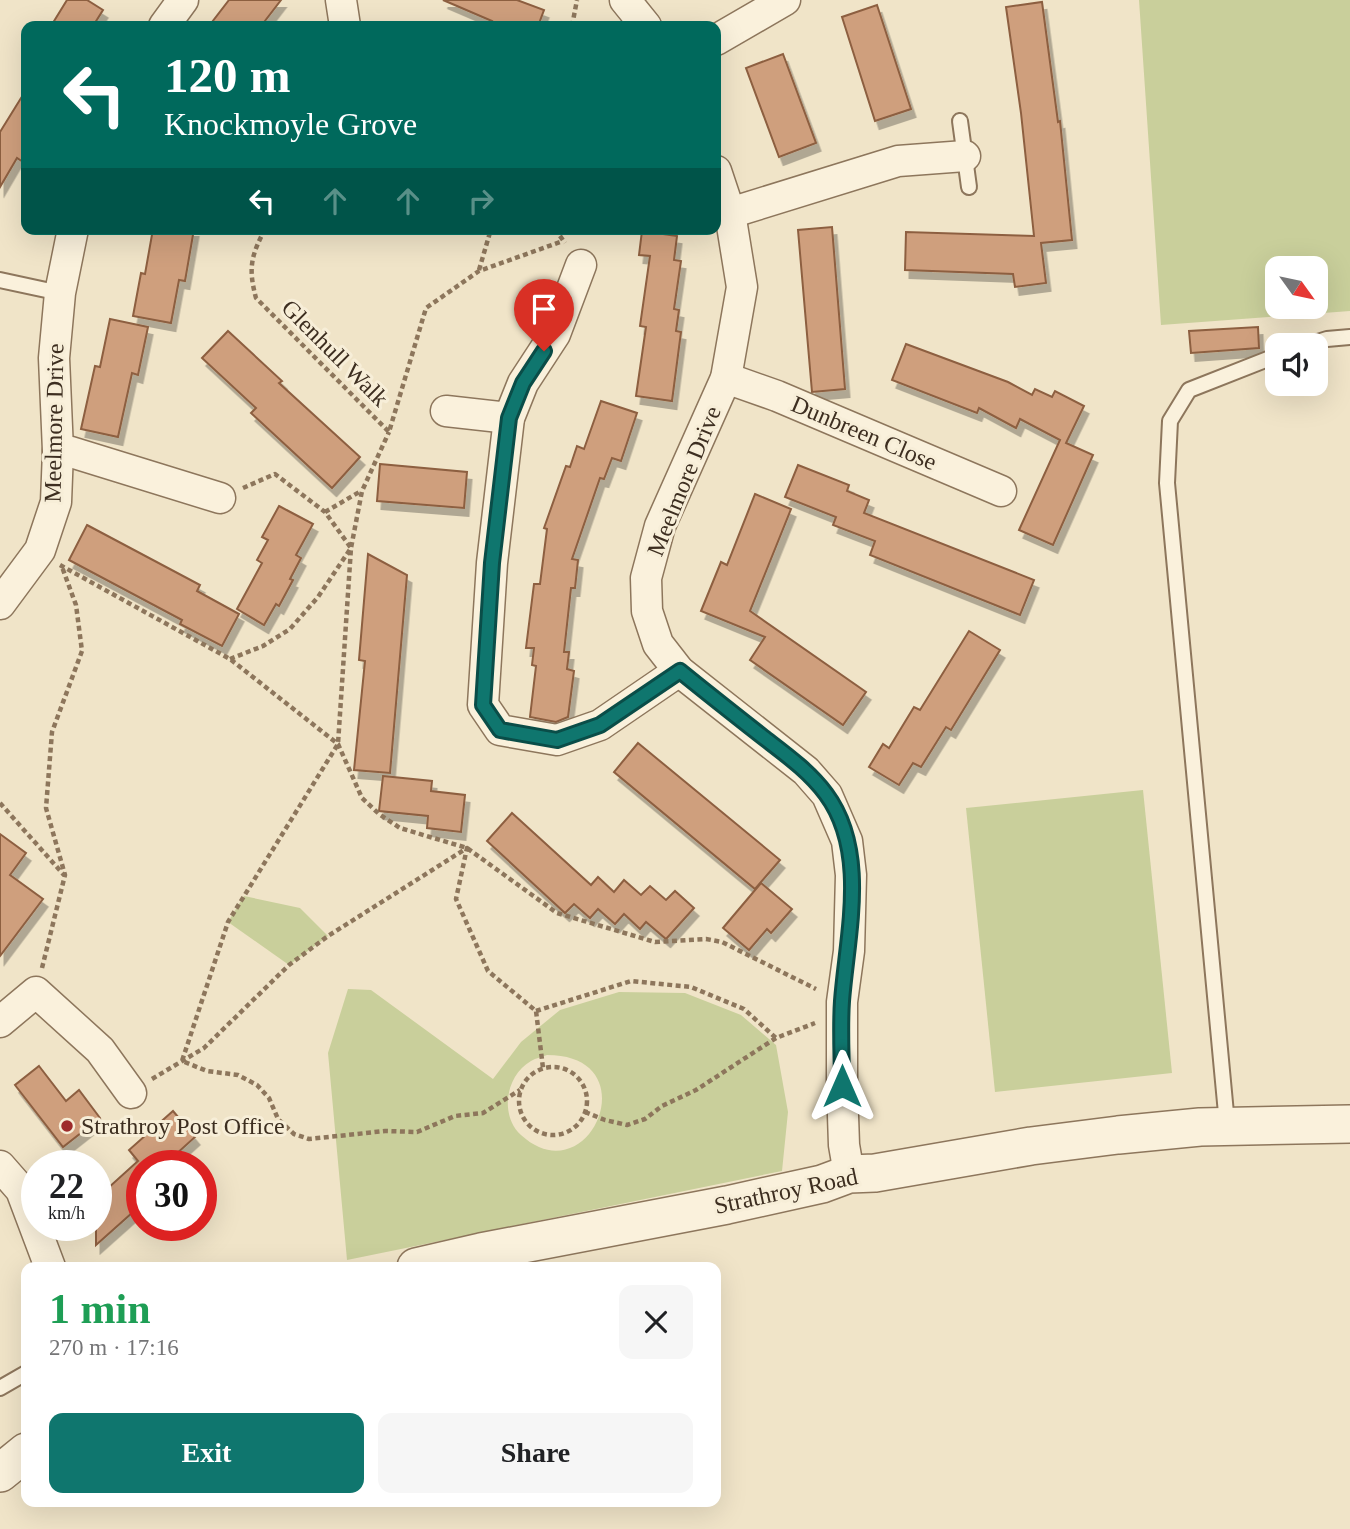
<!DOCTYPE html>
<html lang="en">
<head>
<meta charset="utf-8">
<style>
  :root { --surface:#fff; --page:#f6f6f6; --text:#202124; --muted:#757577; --accent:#0f766e }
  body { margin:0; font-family:Georgia,serif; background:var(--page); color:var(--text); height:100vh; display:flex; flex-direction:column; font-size:26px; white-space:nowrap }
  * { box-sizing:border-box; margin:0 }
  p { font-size:23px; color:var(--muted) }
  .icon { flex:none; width:38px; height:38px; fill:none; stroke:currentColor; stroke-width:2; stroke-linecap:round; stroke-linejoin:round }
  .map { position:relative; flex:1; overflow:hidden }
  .side { position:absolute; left:21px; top:1262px; width:700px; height:245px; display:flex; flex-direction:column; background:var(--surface); border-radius:14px; box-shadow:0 7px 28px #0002 }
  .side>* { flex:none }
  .top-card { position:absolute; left:21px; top:21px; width:700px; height:214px; border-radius:14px; box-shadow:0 7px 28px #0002; background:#00695c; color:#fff; overflow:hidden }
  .needle { width:46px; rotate:123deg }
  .tools { position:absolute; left:1265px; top:256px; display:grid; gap:14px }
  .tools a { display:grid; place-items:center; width:63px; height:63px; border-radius:14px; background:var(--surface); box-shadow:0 7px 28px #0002; font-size:35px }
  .speed { position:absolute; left:21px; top:1150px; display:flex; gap:14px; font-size:35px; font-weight:700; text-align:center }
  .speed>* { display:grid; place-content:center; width:91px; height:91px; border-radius:50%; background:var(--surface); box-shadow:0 7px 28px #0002; line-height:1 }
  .speed small { font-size:18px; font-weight:400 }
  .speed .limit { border:10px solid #d22; background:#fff; color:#111 }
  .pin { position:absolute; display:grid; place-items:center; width:60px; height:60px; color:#fff; margin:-72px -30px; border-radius:50% 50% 50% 0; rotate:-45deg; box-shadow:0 0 7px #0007 }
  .pin .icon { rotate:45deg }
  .me { position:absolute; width:77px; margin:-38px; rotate:0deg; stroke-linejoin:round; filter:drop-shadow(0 0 5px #0008) }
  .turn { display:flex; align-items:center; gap:24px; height:147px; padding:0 28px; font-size:32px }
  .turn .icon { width:91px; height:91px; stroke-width:2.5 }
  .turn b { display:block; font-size:49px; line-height:60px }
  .lanes { display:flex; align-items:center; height:66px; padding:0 28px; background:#0003; justify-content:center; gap:35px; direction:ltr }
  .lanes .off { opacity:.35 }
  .round { display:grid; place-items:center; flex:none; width:74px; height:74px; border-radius:14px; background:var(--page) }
  .headline { display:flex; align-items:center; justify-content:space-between; height:119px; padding:0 28px }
  h1 { font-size:42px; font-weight:600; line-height:52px; color:#1e9e55 }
  .cta { display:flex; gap:14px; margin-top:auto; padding:14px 28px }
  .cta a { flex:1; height:80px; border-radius:14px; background:var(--accent); color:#fff; font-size:28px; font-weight:600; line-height:80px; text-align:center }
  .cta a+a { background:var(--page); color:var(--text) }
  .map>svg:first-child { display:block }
  .green { fill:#c9cf9b; fill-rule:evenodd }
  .building { fill:#cf9f7d; stroke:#8d5f41; stroke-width:2; filter:url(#shadow) }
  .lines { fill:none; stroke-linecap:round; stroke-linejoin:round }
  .service-casing { stroke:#8d765c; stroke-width:18 }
  .minor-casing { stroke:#8d765c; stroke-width:33 }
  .tertiary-casing { stroke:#8d765c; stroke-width:40 }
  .path { stroke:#8d765c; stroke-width:4.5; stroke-dasharray:5 3.5; stroke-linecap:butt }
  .service { stroke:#faf1dc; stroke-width:14 }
  .minor { stroke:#faf1dc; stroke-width:30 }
  .tertiary { stroke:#faf1dc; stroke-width:37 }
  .route-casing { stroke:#0a4d48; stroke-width:18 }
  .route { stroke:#0f766e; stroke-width:12 }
  .poi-dot { fill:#9e2a2b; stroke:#f7eed8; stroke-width:2.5 }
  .labels { text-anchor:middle; stroke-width:6; stroke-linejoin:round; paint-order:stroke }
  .street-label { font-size:24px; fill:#3d2e20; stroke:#f7eed8 }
  .poi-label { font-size:24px; fill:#3d2e20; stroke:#f7eed8; text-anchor:start }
</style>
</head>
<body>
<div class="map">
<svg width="1350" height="1529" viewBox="0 0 1350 1529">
  <defs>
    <filter id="shadow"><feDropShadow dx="4.5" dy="8" stdDeviation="0" flood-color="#0004"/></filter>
  </defs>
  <rect width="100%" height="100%" fill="#f0e4c8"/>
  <g class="green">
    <path d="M1139,0H1350V311L1161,325ZM1278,268H1316V306H1278Z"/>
    <polygon points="1143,790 1172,1073 995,1092 966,808"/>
    <polygon points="244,896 300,908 328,936 289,965 228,922"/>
    <path d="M348,989L371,990L493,1079L521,1042L560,1010L619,992L685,993L741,1015L776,1045L788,1112L782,1171L347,1260L328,1053ZM547,1055C650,1055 589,1197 521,1135C499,1115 506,1075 531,1061C536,1058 542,1057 547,1055Z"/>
  </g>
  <g class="building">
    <polygon points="67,0 87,0 103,10 93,26 51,26"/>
    <polygon points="229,0 281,0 261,26 209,26"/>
    <polygon points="443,0 517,0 544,10 538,26 489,26 492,21"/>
    <polygon points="1042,2 1058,122 1060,121 1072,240 1041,243 1046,283 1015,287 1013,274 905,270 906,232 1034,236 1021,113 1006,7"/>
    <polygon points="877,5 911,109 875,121 842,17"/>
    <polygon points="783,54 816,143 779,157 746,68"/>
    <polygon points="26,90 26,164 17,158 0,187 0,132"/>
    <polygon points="832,227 845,389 812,392 798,230"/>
    <polygon points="153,229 194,229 185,281 179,280 171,323 133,316 141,273 145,274"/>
    <polygon points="642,231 677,236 674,260 681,261 674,309 679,310 676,331 681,332 672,401 636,396 646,327 640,326 650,256 639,255"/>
    <polygon points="110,319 148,327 138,375 132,373 118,437 81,429 95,366 100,367"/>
    <polygon points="1258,327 1259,348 1191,353 1189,331"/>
    <polygon points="228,331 282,381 279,383 360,457 332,488 251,413 256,408 202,358"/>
    <polygon points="906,344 1008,382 1032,395 1035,389 1052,397 1055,391 1084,406 1066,443 1093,455 1053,545 1019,530 1060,440 1020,419 1016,428 979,408 977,413 892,380"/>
    <polygon points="601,401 637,413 621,461 612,458 604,479 600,478 572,559 578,560 575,588 571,588 564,652 569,652 567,669 574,671 568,717 556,722 530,717 536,666 532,665 534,648 526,648 534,584 540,584 547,529 544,528 566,466 570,467 577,446 584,449"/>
    <polygon points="380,464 467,472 464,508 377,501"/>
    <polygon points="798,465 849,485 847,491 869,500 864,513 1034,580 1020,615 870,555 875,541 833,525 836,517 785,497"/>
    <polygon points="755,494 791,509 750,611 866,692 843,725 750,660 765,637 701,611 721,562 727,565"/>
    <polygon points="279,506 313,524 296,555 301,558 290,579 293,580 279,606 276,604 264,625 237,609 262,563 257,560 268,540 262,537"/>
    <polygon points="87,525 200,585 197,591 239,614 222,646 180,624 182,620 69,560"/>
    <polygon points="368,554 407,575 390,773 354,770 365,661 359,660"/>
    <polygon points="969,631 1000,650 951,730 946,727 921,767 913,763 899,785 869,767 883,744 889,748 914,707 920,710"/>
    <polygon points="638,743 780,860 755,889 614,772"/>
    <polygon points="383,776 432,781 431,791 465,795 461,832 427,828 428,816 379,811"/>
    <polygon points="512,813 591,885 598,877 614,892 624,880 641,895 650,886 666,900 675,891 694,908 666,939 646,922 640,929 624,914 615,924 598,909 590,918 574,904 565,913 487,841"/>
    <polygon points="0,834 26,853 10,875 43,899 0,956"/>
    <polygon points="761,883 792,909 771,933 767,929 749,950 723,928"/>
    <polygon points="39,1066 66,1101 79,1090 100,1118 63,1147 15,1085"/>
    <polygon points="173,1111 195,1137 163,1166 142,1165 142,1204 96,1245 96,1199 138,1161 129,1150"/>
  </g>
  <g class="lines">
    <defs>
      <g id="service">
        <polyline points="960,121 969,187"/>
        <polyline points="0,280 60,293"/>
        <polyline points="1308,345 1327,339 1350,337"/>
        <polyline points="1227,1124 1167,483 1170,421 1189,390 1278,355"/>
        <polyline points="0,1388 26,1373"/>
      </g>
      <g id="minor">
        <polyline points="341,0 345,26"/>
        <polyline points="625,0 646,26"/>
        <polyline points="164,26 183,0"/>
        <polyline points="716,40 785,0"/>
        <polyline points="716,171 730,213 742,287 726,378 660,526 646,578 647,611 658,644 679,671 806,771 827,795 847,841 851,875 849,951 842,1002 842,1086 844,1145 849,1174"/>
        <polyline points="730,213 898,161 965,156"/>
        <polyline points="581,265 555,334 523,383 509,418 492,563 483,705 500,730 557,740 600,725 679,671"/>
        <polyline points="726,378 777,396 1001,491"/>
        <polyline points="446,411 509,418"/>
        <polyline points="58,451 71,452 220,498"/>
        <polyline points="0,604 40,550 56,502 58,451 54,358 60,293 73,229"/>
        <polyline points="0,1022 36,992 100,1050 131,1093"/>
        <polyline points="0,1166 21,1190 50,1267"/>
      </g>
      <g id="tertiary">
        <polyline points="416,1267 481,1252 727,1205 822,1184 849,1174 875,1173 1031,1146 1118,1135 1200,1127 1350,1124"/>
        <polyline points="0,1473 26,1452"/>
      </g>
    </defs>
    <use href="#service" class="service-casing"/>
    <use href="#minor" class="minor-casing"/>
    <use href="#tertiary" class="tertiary-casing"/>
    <g class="path">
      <polyline points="572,26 577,0"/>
      <path d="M265,229C251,256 248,268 256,298L389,432L426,308L479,271L563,241"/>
      <polyline points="555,229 565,243"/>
      <polyline points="479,270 491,229"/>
      <polyline points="243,488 275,474 325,512 351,548 338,744 228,922 182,1061 207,1071 238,1075 257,1085 269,1098 278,1119 294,1134 309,1139 385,1131 417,1132 455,1116 483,1113 520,1090"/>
      <polyline points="325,512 361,491"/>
      <polyline points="60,565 230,659 338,744 362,798 379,814 400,828 467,848 557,913 655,942 706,939 722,942 816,989"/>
      <polyline points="230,659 263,646 290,629 318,597 351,548 362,491 389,432"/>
      <polyline points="0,803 64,875"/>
      <polyline points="42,968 65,875 46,808 52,732 82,651 76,605 62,567"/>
      <polyline points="536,1011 631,981 691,987 744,1009 776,1038"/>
      <circle cx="553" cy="1101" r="34"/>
      <polyline points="152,1079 204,1048 289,965 328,936 467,848 456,899 488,971 536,1011 543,1068"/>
      <polyline points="585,1112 605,1120 627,1125 645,1119 662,1106 696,1090 776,1038 815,1023"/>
    </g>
    <use href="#service" class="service"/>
    <use href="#minor" class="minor"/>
    <use href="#tertiary" class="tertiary"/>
  </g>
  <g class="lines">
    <defs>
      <path id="route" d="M544,351L523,383L509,418L492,563L483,705L500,730L557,740L600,725L680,671C707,693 735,715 763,737C785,754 809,771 826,794C869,852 847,935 842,1001C840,1029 842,1058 842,1086"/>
    </defs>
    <use href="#route" class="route-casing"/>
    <use href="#route" class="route"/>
  </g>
  <circle class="poi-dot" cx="67" cy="1126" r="7"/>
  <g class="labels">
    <g class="street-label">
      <text transform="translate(335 353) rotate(45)" y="8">Glenhull Walk</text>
      <text transform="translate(54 423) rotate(-89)" y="8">Meelmore Drive</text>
      <text transform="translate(864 433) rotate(23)" y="8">Dunbreen Close</text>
      <text transform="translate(684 481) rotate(-68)" y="8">Meelmore Drive</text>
      <text transform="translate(786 1191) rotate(-12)" y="8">Strathroy Road</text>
    </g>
    <g class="poi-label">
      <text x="81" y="1134">Strathroy Post Office</text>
    </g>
  </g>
</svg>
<div class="tools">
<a><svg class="needle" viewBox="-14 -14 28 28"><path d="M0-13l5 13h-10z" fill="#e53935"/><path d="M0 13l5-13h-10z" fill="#757577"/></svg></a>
<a><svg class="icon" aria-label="sound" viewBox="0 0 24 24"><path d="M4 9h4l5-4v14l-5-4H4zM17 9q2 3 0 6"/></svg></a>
</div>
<div class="speed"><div>22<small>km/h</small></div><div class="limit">30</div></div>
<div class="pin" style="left:544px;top:351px;background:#d93025"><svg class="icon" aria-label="arrive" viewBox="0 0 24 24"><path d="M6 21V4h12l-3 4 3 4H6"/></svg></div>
<svg class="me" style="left:842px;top:1086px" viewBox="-20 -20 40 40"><path d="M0-17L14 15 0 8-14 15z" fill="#0f766e" stroke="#fff" stroke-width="4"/></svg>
<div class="top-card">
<div class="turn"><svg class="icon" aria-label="left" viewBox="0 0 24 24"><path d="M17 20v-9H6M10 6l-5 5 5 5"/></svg><div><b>120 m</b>Knockmoyle Grove</div></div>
<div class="lanes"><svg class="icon" aria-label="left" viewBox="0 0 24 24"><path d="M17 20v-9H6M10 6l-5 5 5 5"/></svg><svg class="icon off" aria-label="ahead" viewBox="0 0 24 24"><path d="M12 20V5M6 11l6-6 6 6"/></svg><svg class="icon off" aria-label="ahead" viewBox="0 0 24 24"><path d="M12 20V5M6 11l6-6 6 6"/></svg><svg class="icon off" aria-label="right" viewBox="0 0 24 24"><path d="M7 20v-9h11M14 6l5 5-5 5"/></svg></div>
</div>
<section class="side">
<div class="headline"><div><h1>1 min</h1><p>270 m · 17:16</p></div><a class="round"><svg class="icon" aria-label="close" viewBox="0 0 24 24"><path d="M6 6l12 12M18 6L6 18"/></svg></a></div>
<div class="cta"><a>Exit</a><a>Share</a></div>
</section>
</div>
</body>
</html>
